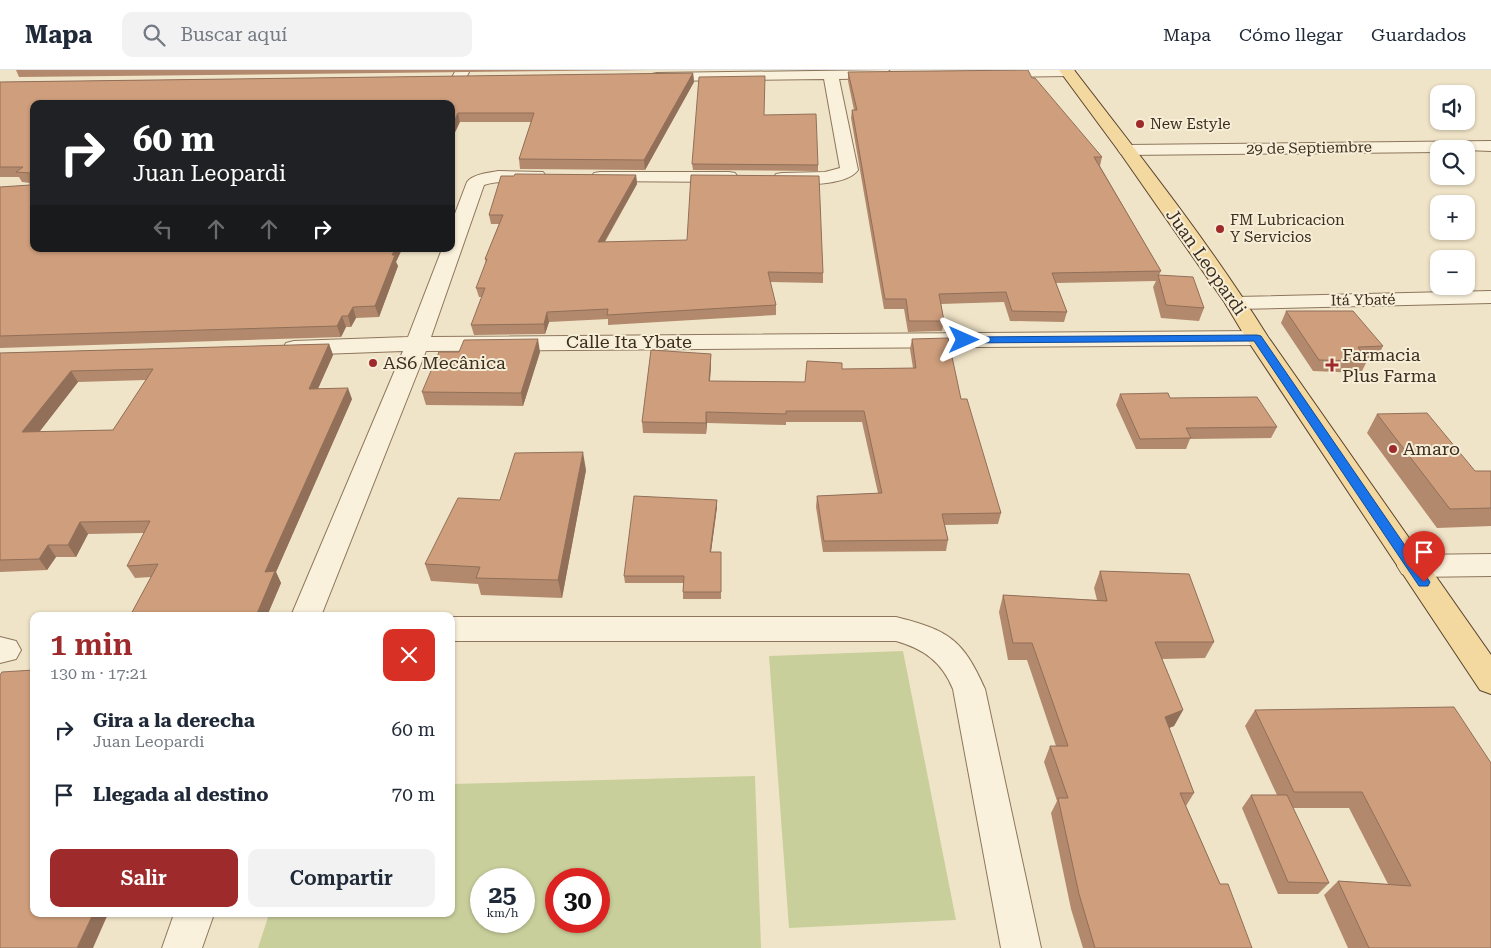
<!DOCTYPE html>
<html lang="es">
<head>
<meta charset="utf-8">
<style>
  :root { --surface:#fff; --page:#f2f2f3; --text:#1f2937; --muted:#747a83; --line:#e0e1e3; --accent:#9e2a2b }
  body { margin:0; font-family:"Roboto Serif",serif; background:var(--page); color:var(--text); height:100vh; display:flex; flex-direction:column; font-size:19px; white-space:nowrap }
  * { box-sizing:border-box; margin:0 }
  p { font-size:16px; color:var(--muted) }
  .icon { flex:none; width:28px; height:28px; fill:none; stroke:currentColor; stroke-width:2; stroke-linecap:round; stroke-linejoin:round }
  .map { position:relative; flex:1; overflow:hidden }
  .panel { position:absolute; left:30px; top:542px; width:425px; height:305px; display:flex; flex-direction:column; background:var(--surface); border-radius:10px; box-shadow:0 1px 4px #0004 }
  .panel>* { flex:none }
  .guide { position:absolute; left:30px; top:30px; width:425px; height:152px; border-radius:10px; box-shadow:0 1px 4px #0004; background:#202124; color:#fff; overflow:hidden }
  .controls { position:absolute; left:1430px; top:15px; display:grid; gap:10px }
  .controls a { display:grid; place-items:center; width:45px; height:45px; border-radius:10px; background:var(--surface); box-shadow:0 1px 4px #0004; font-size:25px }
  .speed { position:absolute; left:470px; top:798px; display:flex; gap:10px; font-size:25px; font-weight:700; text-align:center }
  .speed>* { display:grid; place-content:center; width:65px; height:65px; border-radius:50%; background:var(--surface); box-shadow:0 1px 4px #0004; line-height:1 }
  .speed small { font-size:12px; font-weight:400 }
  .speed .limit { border:8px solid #d22; background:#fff; color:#111 }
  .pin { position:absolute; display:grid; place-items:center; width:42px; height:42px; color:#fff; margin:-51px -21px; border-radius:50% 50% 50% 0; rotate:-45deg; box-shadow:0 0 5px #0007 }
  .pin .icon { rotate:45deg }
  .me { position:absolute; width:55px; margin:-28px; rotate:90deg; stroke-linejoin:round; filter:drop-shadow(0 0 4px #0008) }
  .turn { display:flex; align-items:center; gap:18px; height:105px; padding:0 20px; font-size:22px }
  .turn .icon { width:65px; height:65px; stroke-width:2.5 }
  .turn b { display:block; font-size:35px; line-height:42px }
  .lanes { display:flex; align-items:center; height:48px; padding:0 20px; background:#0003; justify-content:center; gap:25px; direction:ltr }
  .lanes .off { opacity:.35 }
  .round { display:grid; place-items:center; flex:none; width:52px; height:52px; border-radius:10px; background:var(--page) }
  .overview { display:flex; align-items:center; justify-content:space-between; height:85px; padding:0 20px }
  h1 { font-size:30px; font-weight:600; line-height:38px; color:var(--accent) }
  .cta { display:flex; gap:10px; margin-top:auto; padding:10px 20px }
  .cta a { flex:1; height:58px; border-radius:10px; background:var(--accent); color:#fff; font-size:20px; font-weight:600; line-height:58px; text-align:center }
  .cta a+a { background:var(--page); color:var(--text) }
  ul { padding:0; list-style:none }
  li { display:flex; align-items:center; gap:15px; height:65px; padding:0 20px }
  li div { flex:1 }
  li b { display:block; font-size:19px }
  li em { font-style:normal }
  header { display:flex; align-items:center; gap:30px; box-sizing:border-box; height:70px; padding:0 25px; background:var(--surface); border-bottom:1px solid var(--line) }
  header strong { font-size:24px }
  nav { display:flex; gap:28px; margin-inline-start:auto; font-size:18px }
  .search { width:350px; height:45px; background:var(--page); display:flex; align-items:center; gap:12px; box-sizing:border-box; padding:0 18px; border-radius:10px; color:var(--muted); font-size:19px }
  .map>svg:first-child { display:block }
  .green { fill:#c9cf9b; fill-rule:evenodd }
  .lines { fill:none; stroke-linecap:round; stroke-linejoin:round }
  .minor-casing { stroke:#8d765c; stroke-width:2 }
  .major-casing { stroke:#5b4430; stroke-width:2 }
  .minor { fill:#faf1dc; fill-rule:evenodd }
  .major { fill:#f3d9a0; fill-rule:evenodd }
  .wall { fill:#b2896c; fill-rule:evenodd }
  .shaded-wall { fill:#916f58 }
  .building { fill:#cf9f7d; stroke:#916f58; fill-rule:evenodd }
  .route { fill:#1a73e8; stroke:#114b97 }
  .poi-dot { fill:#9e2a2b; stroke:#f7eed8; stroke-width:2 }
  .labels { text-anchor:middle; stroke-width:4; stroke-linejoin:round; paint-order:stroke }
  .far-poi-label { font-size:15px; fill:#3d2e20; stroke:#f7eed8; text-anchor:start }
  .far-street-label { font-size:15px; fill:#3d2e20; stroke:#f7eed8 }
  .street-label { font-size:18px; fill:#3d2e20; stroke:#f7eed8 }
  .poi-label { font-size:18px; fill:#3d2e20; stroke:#f7eed8; text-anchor:start }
</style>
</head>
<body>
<header>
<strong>Mapa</strong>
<div class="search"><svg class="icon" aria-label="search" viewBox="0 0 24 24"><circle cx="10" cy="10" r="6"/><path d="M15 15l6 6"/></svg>Buscar aquí</div>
<nav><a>Mapa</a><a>Cómo llegar</a><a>Guardados</a></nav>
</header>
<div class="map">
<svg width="1491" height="878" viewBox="0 0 1491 878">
  <rect width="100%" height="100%" fill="#f0e4c8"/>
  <g class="green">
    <polygon points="903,581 956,850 789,858 769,586"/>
    <path d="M755,706L761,878H258L269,844H451V714ZM481,809H524V851H481ZM556,809H599V851H556Z"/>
  </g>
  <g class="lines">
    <defs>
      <g id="minor">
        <polygon points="456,0 470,0 464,12 454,12 451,9"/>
        <path d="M888,0L893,4L891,7L886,8L839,9L858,100C846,117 794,116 776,112L773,108L776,104L782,103L825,102L840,98L824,9L657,11L652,10L650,7L652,4L657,3Z"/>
        <polygon points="987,0 1074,0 1075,2 1073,5 1068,6 992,7 987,6 985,3"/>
        <polygon points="1491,71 1491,81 1439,79 1439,82 1127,85 1121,84 1118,80 1121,76 1127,75"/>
        <path d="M498,101L543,102L546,106L543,110C524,115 503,108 484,115L431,267L1257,261L1265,263L1268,268L1265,273L1257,275L426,281L321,546H291L403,281L294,285L286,283L283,278L286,273L294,271L408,267L442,179H451V154L467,112C473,104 488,103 498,101Z"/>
        <polygon points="600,102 729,102 735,103 738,107 735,111 729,112 594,111 591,107 594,103"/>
        <polygon points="1491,221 1491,233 1236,239 1228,238 1225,233 1228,228 1236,227"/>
        <polygon points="1491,484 1491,506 1412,507 1402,504 1397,496 1402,488 1412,485"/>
        <path d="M451,547H896C948,560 963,569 985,619L1041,878H1001L953,619C942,592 924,579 896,571H451Z"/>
        <polygon points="0,567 16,571 21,580 16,589 0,593"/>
        <polygon points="174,844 214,844 202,878 162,878"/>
      </g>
      <path id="major" d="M1059,0H1074C1141,87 1210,174 1268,267L1491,585V624L1480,620L1246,268L1225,233L1121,84Z"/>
    </defs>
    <use href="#minor" class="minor-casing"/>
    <use href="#major" class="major-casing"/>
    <use href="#minor" class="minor"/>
    <use href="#major" class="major"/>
  </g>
  <g class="wall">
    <polygon points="16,0 652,0 19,7"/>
    <polygon points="848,2 1032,8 1102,87 1100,96 1161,201 1159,205 1204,238 1199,251 1161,248 1153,217 1156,211 1056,213 1067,242 1064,252 1010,251 1004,232 941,234 944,251 942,261 908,262 904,239 884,239 851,48 852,40 854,40 848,11"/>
    <polygon points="693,3 694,12 645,100 520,99 519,89 531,52 460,52 451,34 34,34 34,179 402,179 396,192 398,196 379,247 356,248 351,257 346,257 341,267 0,278 0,117 30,115 30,113 22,112 19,107 0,107 0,12"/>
    <polygon points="764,45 818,95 818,101 693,100 692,94"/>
    <polygon points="636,105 637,114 605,172 823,203 823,213 770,212 776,235 776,245 608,255 608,249 549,252 545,264 474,265 471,255 482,227 479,227 476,218 486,193 485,189 499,154 491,154 489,145"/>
    <polygon points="1286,241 1383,276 1377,288 1365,288 1367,291 1361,303 1313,301 1281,253"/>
    <polygon points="912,269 961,329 1001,443 998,454 945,455 948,470 946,481 823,482 816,437 817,426 878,423 862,352 786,352 786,355 707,353 706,364 643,363 642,352 711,284 711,295 710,311 805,312 842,299 913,298 910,279"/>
    <path d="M329,274L333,285L318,318L352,329L276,502L281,513L267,546H130L151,507L135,508L127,496L144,463L88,464L76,487H56L47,500L0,502V283ZM146,310L113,360L39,362L78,312Z"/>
    <polygon points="459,282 540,282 523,336 426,335 422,322"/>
    <polygon points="1120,324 1170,328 1277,357 1271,368 1190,369 1186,379 1136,379 1116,335"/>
    <polygon points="1377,344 1475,401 1491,401 1491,456 1437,458 1367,363"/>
    <polygon points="586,400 562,528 481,525 478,514 431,511 425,494 500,430"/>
    <polygon points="717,430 717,437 711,482 721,482 721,529 683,529 683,513 625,513 624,506"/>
    <polygon points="1100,501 1214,572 1205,588 1162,589 1183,640 1174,656 1169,658 1194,723 1186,736 1220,814 1252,878 1083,878 1071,839 1051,743 1057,731 1044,692 1050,676 1056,676 1027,590 1008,590 999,542 1003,525 1097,530 1094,518"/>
    <polygon points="1255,640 1491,693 1491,878 1348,878 1324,825 1338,811 1388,814 1349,738 1293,738 1329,813 1318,824 1278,824 1242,738 1251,725 1277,725 1245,656"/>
  </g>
  <g class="shaded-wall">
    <polygon points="693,3 694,12 645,100 644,90"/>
    <polygon points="458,43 460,52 451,71 451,57"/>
    <polygon points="636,105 637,114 599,181 598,172"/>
    <polygon points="395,179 402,179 396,192 398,196 379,247 375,236"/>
    <polygon points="353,237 356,248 351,257 348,246"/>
    <polygon points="547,242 549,252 545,264 544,254"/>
    <polygon points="342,246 346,257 341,267 337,256"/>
    <polygon points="538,269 540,282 523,336 521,323"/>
    <polygon points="329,274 333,285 313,330 309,319"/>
    <polygon points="711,284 711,295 709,322 709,311"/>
    <polygon points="71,301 78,312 30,374 22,362"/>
    <polygon points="348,318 352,329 276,502 281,513 267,546 256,546 265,502"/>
    <polygon points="706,342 707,353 706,364"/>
    <polygon points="583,382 586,400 562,528 558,510"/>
    <polygon points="717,430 717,437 710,489 710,482"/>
    <polygon points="80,452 88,464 76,487 68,475"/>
    <polygon points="48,475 56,487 47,500 39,489"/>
    <polygon points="1183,640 1174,656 1157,663 1165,647"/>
    <polygon points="93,844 108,844 93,878 77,878"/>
  </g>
  <g class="building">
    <polygon points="1028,0 1032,8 1035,8 1102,87 1094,87 1161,201 1052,203 1067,242 1012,241 1006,222 939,224 944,251 909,251 906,229 885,229 852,40 857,40 848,2"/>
    <polygon points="693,3 644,90 519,89 534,43 458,43 451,57 451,34 34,34 34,179 395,179 392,185 395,185 375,236 353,237 348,246 342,246 337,256 0,266 0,117 30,115 30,103 16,102 23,97 0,97 0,12"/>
    <polygon points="765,6 764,45 816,44 818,95 692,94 699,7"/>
    <polygon points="515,104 636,105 598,172 687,170 691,105 819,106 823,203 768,202 776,235 607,245 608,239 547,242 544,254 471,255 485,218 476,218 487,189 485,189 503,145 489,145 501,106 514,106"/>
    <polygon points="1158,205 1193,207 1204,238 1166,235"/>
    <polygon points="1286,241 1353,241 1383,276 1358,277 1367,291 1319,290"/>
    <polygon points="948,268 961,329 967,329 1001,443 942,444 948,470 824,471 817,426 882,423 864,341 786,341 786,344 706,342 706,353 642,352 651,280 711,284 709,311 805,312 807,291 842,293 842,299 916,298 912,269"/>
    <polygon points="538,269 521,323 422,322 439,282 459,282 464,270"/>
    <path d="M329,274L309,319L348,318L265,502L275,501L256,546H130L158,494L127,496L150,451L80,452L68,475H48L39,489L0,490V283ZM153,299L113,360L22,362L71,301Z"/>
    <polygon points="1168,323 1170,328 1257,327 1277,357 1186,358 1191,368 1140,369 1120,324"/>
    <polygon points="1427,343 1475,401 1491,401 1491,438 1450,439 1377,344"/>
    <polygon points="583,382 558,510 476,508 480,497 425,494 458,428 500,430 515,383"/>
    <polygon points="634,426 717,430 710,482 721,482 721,522 683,522 684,506 624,506"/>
    <polygon points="1100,501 1189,504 1214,572 1155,572 1183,640 1165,647 1194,723 1180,723 1220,814 1228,814 1252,878 1095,878 1079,824 1058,728 1068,728 1050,676 1068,676 1032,573 1013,573 1003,525 1107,531"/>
    <polygon points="34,600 34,844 93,844 77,878 0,878 0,605 2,602"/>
    <polygon points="1454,637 1491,693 1491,878 1369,878 1338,811 1411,816 1362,722 1294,722 1255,640"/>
    <polygon points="1251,725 1287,725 1329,813 1288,812"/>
  </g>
  <polygon class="route" points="1257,265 1261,266 1428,509 1430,512 1428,516 1419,516 1254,271 964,273 959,270 964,267"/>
  <g class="poi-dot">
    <circle cx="1140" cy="54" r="5"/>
    <circle cx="1220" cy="159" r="5"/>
    <circle cx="373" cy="293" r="5"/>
    <path d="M1329.5 287.5h5v5h5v5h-5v5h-5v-5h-5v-5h5z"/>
    <circle cx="1393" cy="379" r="5"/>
  </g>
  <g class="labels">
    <g class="far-poi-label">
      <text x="1150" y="59">New Estyle</text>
      <text x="1230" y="155">FM Lubricacion<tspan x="1230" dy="17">Y Servicios</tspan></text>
    </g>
    <g class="far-street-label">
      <text transform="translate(1309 78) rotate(-1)" y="5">29 de Septiembre</text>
      <text transform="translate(1363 230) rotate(-1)" y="5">Itá Ybaté</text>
    </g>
    <g class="street-label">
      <text transform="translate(1206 192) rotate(55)" y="6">Juan Leopardi</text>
      <text x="629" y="278">Calle Ita Ybate</text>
    </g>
    <g class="poi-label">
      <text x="1342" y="291">Farmacia<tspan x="1342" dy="21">Plus Farma</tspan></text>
      <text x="383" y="299">AS6 Mecânica</text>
      <text x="1403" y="385">Amaro</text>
    </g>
  </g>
</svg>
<div class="controls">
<a><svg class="icon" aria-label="sound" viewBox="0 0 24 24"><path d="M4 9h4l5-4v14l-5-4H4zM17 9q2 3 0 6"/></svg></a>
<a><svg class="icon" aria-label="search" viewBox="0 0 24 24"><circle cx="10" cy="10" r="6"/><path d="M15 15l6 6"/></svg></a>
<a>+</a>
<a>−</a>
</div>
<div class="speed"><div>25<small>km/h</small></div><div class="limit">30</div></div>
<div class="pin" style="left:1424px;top:512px;background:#d93025"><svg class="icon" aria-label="arrive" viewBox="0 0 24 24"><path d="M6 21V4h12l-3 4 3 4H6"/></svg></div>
<svg class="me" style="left:964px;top:270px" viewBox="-20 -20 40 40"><path d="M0-17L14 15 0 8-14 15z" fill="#1a73e8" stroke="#fff" stroke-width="4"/></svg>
<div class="guide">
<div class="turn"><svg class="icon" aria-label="right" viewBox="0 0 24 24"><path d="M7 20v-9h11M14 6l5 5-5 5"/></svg><div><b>60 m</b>Juan Leopardi</div></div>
<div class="lanes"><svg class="icon off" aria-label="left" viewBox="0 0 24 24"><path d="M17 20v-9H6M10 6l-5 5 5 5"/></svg><svg class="icon off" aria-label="ahead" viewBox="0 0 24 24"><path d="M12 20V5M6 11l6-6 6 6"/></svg><svg class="icon off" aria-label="ahead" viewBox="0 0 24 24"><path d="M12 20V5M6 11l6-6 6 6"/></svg><svg class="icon" aria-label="right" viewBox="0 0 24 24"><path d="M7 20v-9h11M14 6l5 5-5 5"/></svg></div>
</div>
<section class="panel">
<div class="overview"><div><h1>1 min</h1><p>130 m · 17:21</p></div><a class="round" style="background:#d93025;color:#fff"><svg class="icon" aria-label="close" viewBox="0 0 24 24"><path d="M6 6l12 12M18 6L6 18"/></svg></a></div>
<ul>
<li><svg class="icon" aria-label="right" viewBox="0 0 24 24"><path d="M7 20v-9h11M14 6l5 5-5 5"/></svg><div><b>Gira a la derecha</b><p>Juan Leopardi</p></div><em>60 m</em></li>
<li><svg class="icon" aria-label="arrive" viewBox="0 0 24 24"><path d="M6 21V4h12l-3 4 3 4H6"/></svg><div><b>Llegada al destino</b></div><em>70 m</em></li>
</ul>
<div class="cta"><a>Salir</a><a>Compartir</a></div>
</section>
</div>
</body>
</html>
